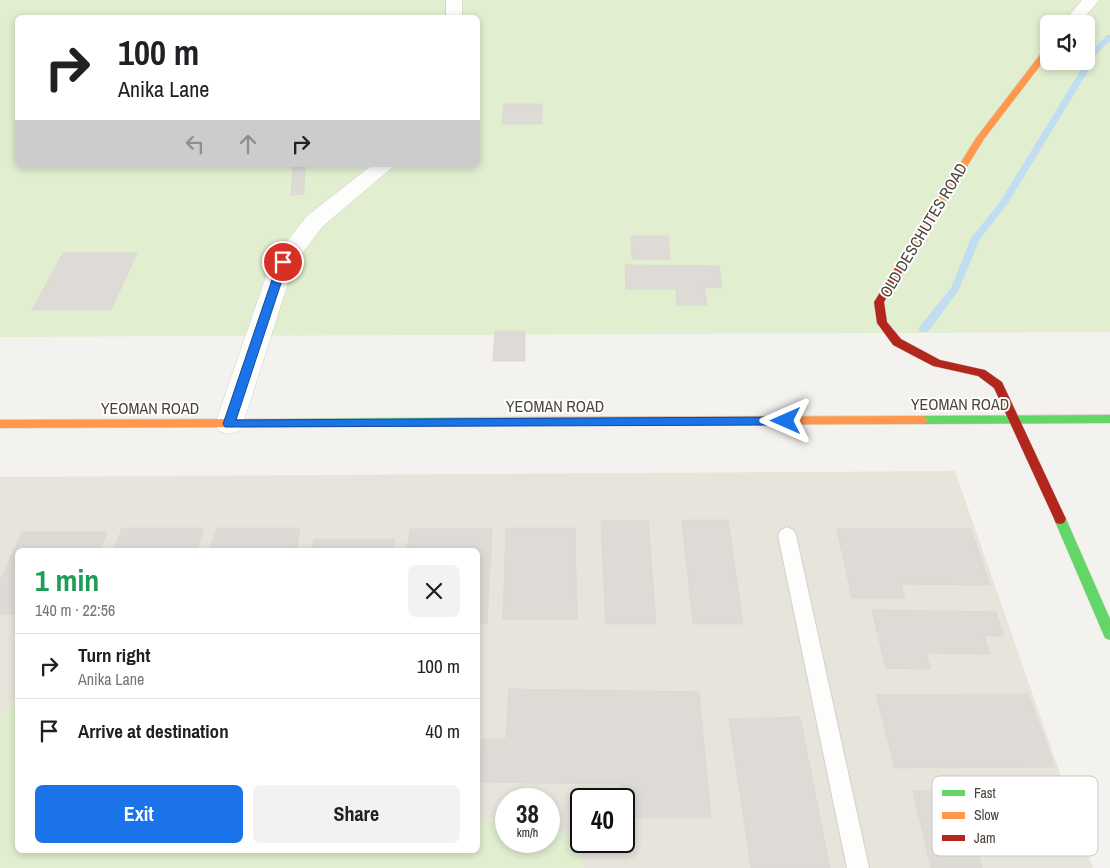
<!DOCTYPE html>
<html lang="en">
<head>
<meta charset="utf-8">
<style>
  :root { --surface:#fff; --page:#f2f2f2; --text:#202124; --muted:#757577; --line:#e0e0e0; --accent:#1a73e8 }
  body { margin:0; font-family:"Archivo Narrow",sans-serif; background:var(--page); color:var(--text); height:100vh; display:flex; flex-direction:column; font-size:19px; white-space:nowrap }
  * { box-sizing:border-box; margin:0 }
  p { font-size:16px; color:var(--muted) }
  .icon { flex:none; width:28px; height:28px; fill:none; stroke:currentColor; stroke-width:2; stroke-linecap:round; stroke-linejoin:round }
  .map { position:relative; flex:1; overflow:hidden }
  .sheet { position:absolute; left:15px; top:548px; width:465px; height:305px; display:flex; flex-direction:column; background:var(--surface); border-radius:8px; box-shadow:0 2px 8px #0003 }
  .sheet>* { flex:none }
  .top-card { position:absolute; left:15px; top:15px; width:465px; height:152px; border-radius:8px; box-shadow:0 2px 8px #0003; background:#fff; color:var(--text); overflow:hidden }
  .buttons { position:absolute; left:1040px; top:15px; display:grid; gap:10px }
  .buttons a { display:grid; place-items:center; width:55px; height:55px; border-radius:8px; background:var(--surface); box-shadow:0 2px 8px #0003; font-size:25px }
  .speed { position:absolute; left:495px; top:788px; display:flex; gap:10px; font-size:25px; font-weight:700; text-align:center }
  .speed>* { display:grid; place-content:center; width:65px; height:65px; border-radius:50%; background:var(--surface); box-shadow:0 2px 8px #0003; line-height:1 }
  .speed small { font-size:12px; font-weight:400 }
  .speed .limit { border:2px solid #111; border-radius:8px; background:#fff; color:#111 }
  .pin { position:absolute; display:grid; place-items:center; width:42px; height:42px; color:#fff; margin:-21px; border:2px solid #fff; border-radius:50%; box-shadow:0 1px 5px #0007 }
  .me { position:absolute; width:55px; margin:-28px; rotate:270deg; stroke-linejoin:round; filter:drop-shadow(0 0 4px #0008) }
  .turn { display:flex; align-items:center; gap:18px; height:105px; padding:0 20px; font-size:22px }
  .turn .icon { width:65px; height:65px; stroke-width:2.5 }
  .turn b { display:block; font-size:35px; line-height:42px }
  .lanes { display:flex; align-items:center; height:48px; padding:0 20px; background:#0003; justify-content:center; gap:25px; direction:ltr }
  .lanes .off { opacity:.35 }
  .round { display:grid; place-items:center; flex:none; width:52px; height:52px; border-radius:8px; background:var(--page) }
  .head { display:flex; align-items:center; justify-content:space-between; height:85px; padding:0 20px }
  h1 { font-size:30px; font-weight:700; line-height:38px; color:#1e9e55 }
  .cta { display:flex; gap:10px; margin-top:auto; padding:10px 20px }
  .cta a { flex:1; height:58px; border-radius:8px; background:var(--accent); color:#fff; font-size:20px; font-weight:700; line-height:58px; text-align:center }
  .cta a+a { background:var(--page); color:var(--text) }
  ul { padding:0; list-style:none }
  li { display:flex; align-items:center; gap:15px; height:65px; padding:0 20px; border-top:1px solid var(--line) }
  li div { flex:1 }
  li b { display:block; font-size:19px }
  li em { font-style:normal }
  .map>svg:first-child { display:block }
  .residential { fill:#e7e4dc; fill-rule:evenodd }
  .green { fill:#e1eecf; fill-rule:evenodd }
  .lines { fill:none; stroke-linecap:round; stroke-linejoin:round }
  .stream { fill:#c0ddf1; fill-rule:evenodd }
  .building { fill:#dedbd6; stroke:#dcd9d4 }
  .lane-casing { stroke:#d2d0cb; stroke-width:2 }
  .street-casing { stroke:#d2d0cb; stroke-width:1 }
  .fast-casing { stroke:#d3cfc5; stroke-width:1 }
  .slow-casing { stroke:#d3cfc5; stroke-width:1 }
  .jam-casing { stroke:#d3cfc5; stroke-width:1 }
  .lane { fill:#fdfdfc; fill-rule:evenodd }
  .street { fill:#fdfdfc; fill-rule:evenodd }
  .fast { fill:#63d668; fill-rule:evenodd }
  .slow { fill:#ff974d; fill-rule:evenodd }
  .jam { fill:#b3261e; fill-rule:evenodd }
  .route { fill:#1a73e8; stroke:#114b97 }
  .labels { text-anchor:middle; stroke-width:4; stroke-linejoin:round; paint-order:stroke }
  .street-label { font-size:16px; fill:#4b4439; stroke:#fff }
  .key { fill:#fff; stroke:#c9c7c4; stroke-width:1 }
  .key-label { font-size:14px; fill:#4b4439 }
</style>
</head>
<body>
<div class="map">
<svg width="1110" height="868" viewBox="0 0 1110 868">
  <rect width="100%" height="100%" fill="#f4f2ee"/>
  <path class="residential" d="M955,471L1093,868H584L578,837L549,831V799H506V822L478,816V550H18L17,695L0,717V477ZM581,799H624V841H581Z"/>
  <g class="green">
    <path d="M0,0H1110V332L0,337ZM18,18H478V165H18ZM1049,24H1086V61H1049Z"/>
    <polygon points="17,695 18,850 478,850 478,816 506,822 506,841 549,841 549,831 578,837 584,868 0,868 0,717"/>
  </g>
  <g class="lines">
    <polygon class="stream" points="1107,35 1110,35 1110,41 1091,59 1087,73 1008,203 980,239 958,291 928,332 920,332 919,329 920,326 951,288 971,238 1000,202 1079,73 1083,61 1086,61 1086,56"/>
  </g>
  <g class="building">
    <polygon points="504,104 542,104 542,124 502,124"/>
    <polygon points="293,165 305,165 304,194 291,195"/>
    <polygon points="631,236 668,236 670,259 632,259"/>
    <polygon points="63,253 137,253 111,310 32,310"/>
    <polygon points="625,265 719,266 722,288 704,287 707,305 677,305 676,289 626,289"/>
    <polygon points="495,331 525,331 525,361 493,361"/>
    <polygon points="682,520 728,520 743,624 693,624"/>
    <polygon points="601,521 648,521 656,624 606,624"/>
    <polygon points="122,528 203,528 197,550 114,550"/>
    <polygon points="217,528 300,528 296,550 210,550"/>
    <polygon points="506,528 575,528 577,619 503,619"/>
    <polygon points="410,529 492,529 487,624 478,624 478,550 407,550"/>
    <polygon points="837,529 971,529 990,585 901,584 905,598 852,598"/>
    <polygon points="22,532 107,532 100,550 18,550 18,614 0,614 0,581"/>
    <polygon points="314,539 395,539 394,550 311,550"/>
    <polygon points="872,610 996,612 1004,636 984,636 990,654 926,653 930,669 886,668"/>
    <polygon points="509,689 699,692 711,818 624,818 624,799 621,799 620,784 479,782 482,739 506,739"/>
    <polygon points="1028,694 1055,767 895,768 876,695"/>
    <polygon points="800,717 830,868 751,868 729,719"/>
    <polygon points="913,791 1067,793 1087,852 977,850 982,868 931,868"/>
  </g>
  <g class="lines">
    <defs>
      <polygon id="lane" points="787,527 793,530 796,535 869,868 847,868 778,535 781,530"/>
      <g id="street">
        <rect x="446" y="0" width="16" height="18"/>
        <polygon points="1082,0 1099,0 1079,24 1062,24"/>
        <polygon points="372,165 395,165 323,226 294,264 243,424 239,431 229,434 219,431 215,424 271,262 307,216"/>
      </g>
      <g id="fast">
        <polygon points="1110,415 1110,423 923,424 917,420 923,416"/>
        <polygon points="566,417 572,421 566,425 276,427 272,426 270,423 272,420 276,419"/>
        <polygon points="1060,514 1064,515 1066,519 1110,619 1110,640 1105,638 1054,519 1056,515"/>
      </g>
      <g id="slow">
        <polygon points="1046,47 1049,47 1049,54 984,139 902,271 896,271 894,269 976,138"/>
        <polygon points="923,416 929,420 923,424 566,425 560,421 566,417"/>
        <polygon points="276,419 280,420 282,423 280,426 276,427 0,428 0,420"/>
      </g>
      <polygon id="jam" points="899,266 904,269 884,302 887,322 901,339 940,360 985,370 1002,382 1066,519 1064,523 1060,524 1056,523 994,388 978,376 933,366 893,345 877,323 874,302 896,267"/>
    </defs>
    <use href="#lane" class="lane-casing"/>
    <use href="#street" class="street-casing"/>
    <use href="#fast" class="fast-casing"/>
    <use href="#slow" class="slow-casing"/>
    <use href="#jam" class="jam-casing"/>
    <use href="#lane" class="lane"/>
    <use href="#street" class="street"/>
    <use href="#fast" class="fast"/>
    <use href="#slow" class="slow"/>
    <use href="#jam" class="jam"/>
  </g>
  <polygon class="route" points="283,259 288,262 236,420 786,417 791,421 786,425 225,427 223,424 278,262"/>
  <g class="labels">
    <g class="street-label">
      <text transform="translate(923 230) rotate(-59)" y="6">OLD DESCHUTES ROAD</text>
      <text x="960" y="410">YEOMAN ROAD</text>
      <text x="555" y="412">YEOMAN ROAD</text>
      <text x="150" y="414">YEOMAN ROAD</text>
    </g>
  </g>
  <rect x="932" y="776" width="166" height="80" rx="8" class="key"/>
  <rect x="942" y="790" width="23" height="6" fill="#63d668"/>
  <rect x="942" y="812" width="23" height="7" fill="#ff974d"/>
  <rect x="942" y="835" width="23" height="6" fill="#b3261e"/>
  <g class="key-label">
    <text x="974" y="798">Fast</text>
    <text x="974" y="820">Slow</text>
    <text x="974" y="843">Jam</text>
  </g>
</svg>
<div class="buttons">
<a><svg class="icon" aria-label="sound" viewBox="0 0 24 24"><path d="M4 9h4l5-4v14l-5-4H4zM17 9q2 3 0 6"/></svg></a>
</div>
<div class="speed"><div>38<small>km/h</small></div><div class="limit">40</div></div>
<div class="pin" style="left:283px;top:262px;background:#d93025"><svg class="icon" aria-label="arrive" viewBox="0 0 24 24"><path d="M6 21V4h12l-3 4 3 4H6"/></svg></div>
<svg class="me" style="left:786px;top:421px" viewBox="-20 -20 40 40"><path d="M0-17L14 15 0 8-14 15z" fill="#1a73e8" stroke="#fff" stroke-width="4"/></svg>
<div class="top-card">
<div class="turn"><svg class="icon" aria-label="right" viewBox="0 0 24 24"><path d="M7 20v-9h11M14 6l5 5-5 5"/></svg><div><b>100 m</b>Anika Lane</div></div>
<div class="lanes"><svg class="icon off" aria-label="left" viewBox="0 0 24 24"><path d="M17 20v-9H6M10 6l-5 5 5 5"/></svg><svg class="icon off" aria-label="ahead" viewBox="0 0 24 24"><path d="M12 20V5M6 11l6-6 6 6"/></svg><svg class="icon" aria-label="right" viewBox="0 0 24 24"><path d="M7 20v-9h11M14 6l5 5-5 5"/></svg></div>
</div>
<section class="sheet">
<div class="head"><div><h1>1 min</h1><p>140 m · 22:56</p></div><a class="round"><svg class="icon" aria-label="close" viewBox="0 0 24 24"><path d="M6 6l12 12M18 6L6 18"/></svg></a></div>
<ul>
<li><svg class="icon" aria-label="right" viewBox="0 0 24 24"><path d="M7 20v-9h11M14 6l5 5-5 5"/></svg><div><b>Turn right</b><p>Anika Lane</p></div><em>100 m</em></li>
<li><svg class="icon" aria-label="arrive" viewBox="0 0 24 24"><path d="M6 21V4h12l-3 4 3 4H6"/></svg><div><b>Arrive at destination</b></div><em>40 m</em></li>
</ul>
<div class="cta"><a>Exit</a><a>Share</a></div>
</section>
</div>
</body>
</html>
